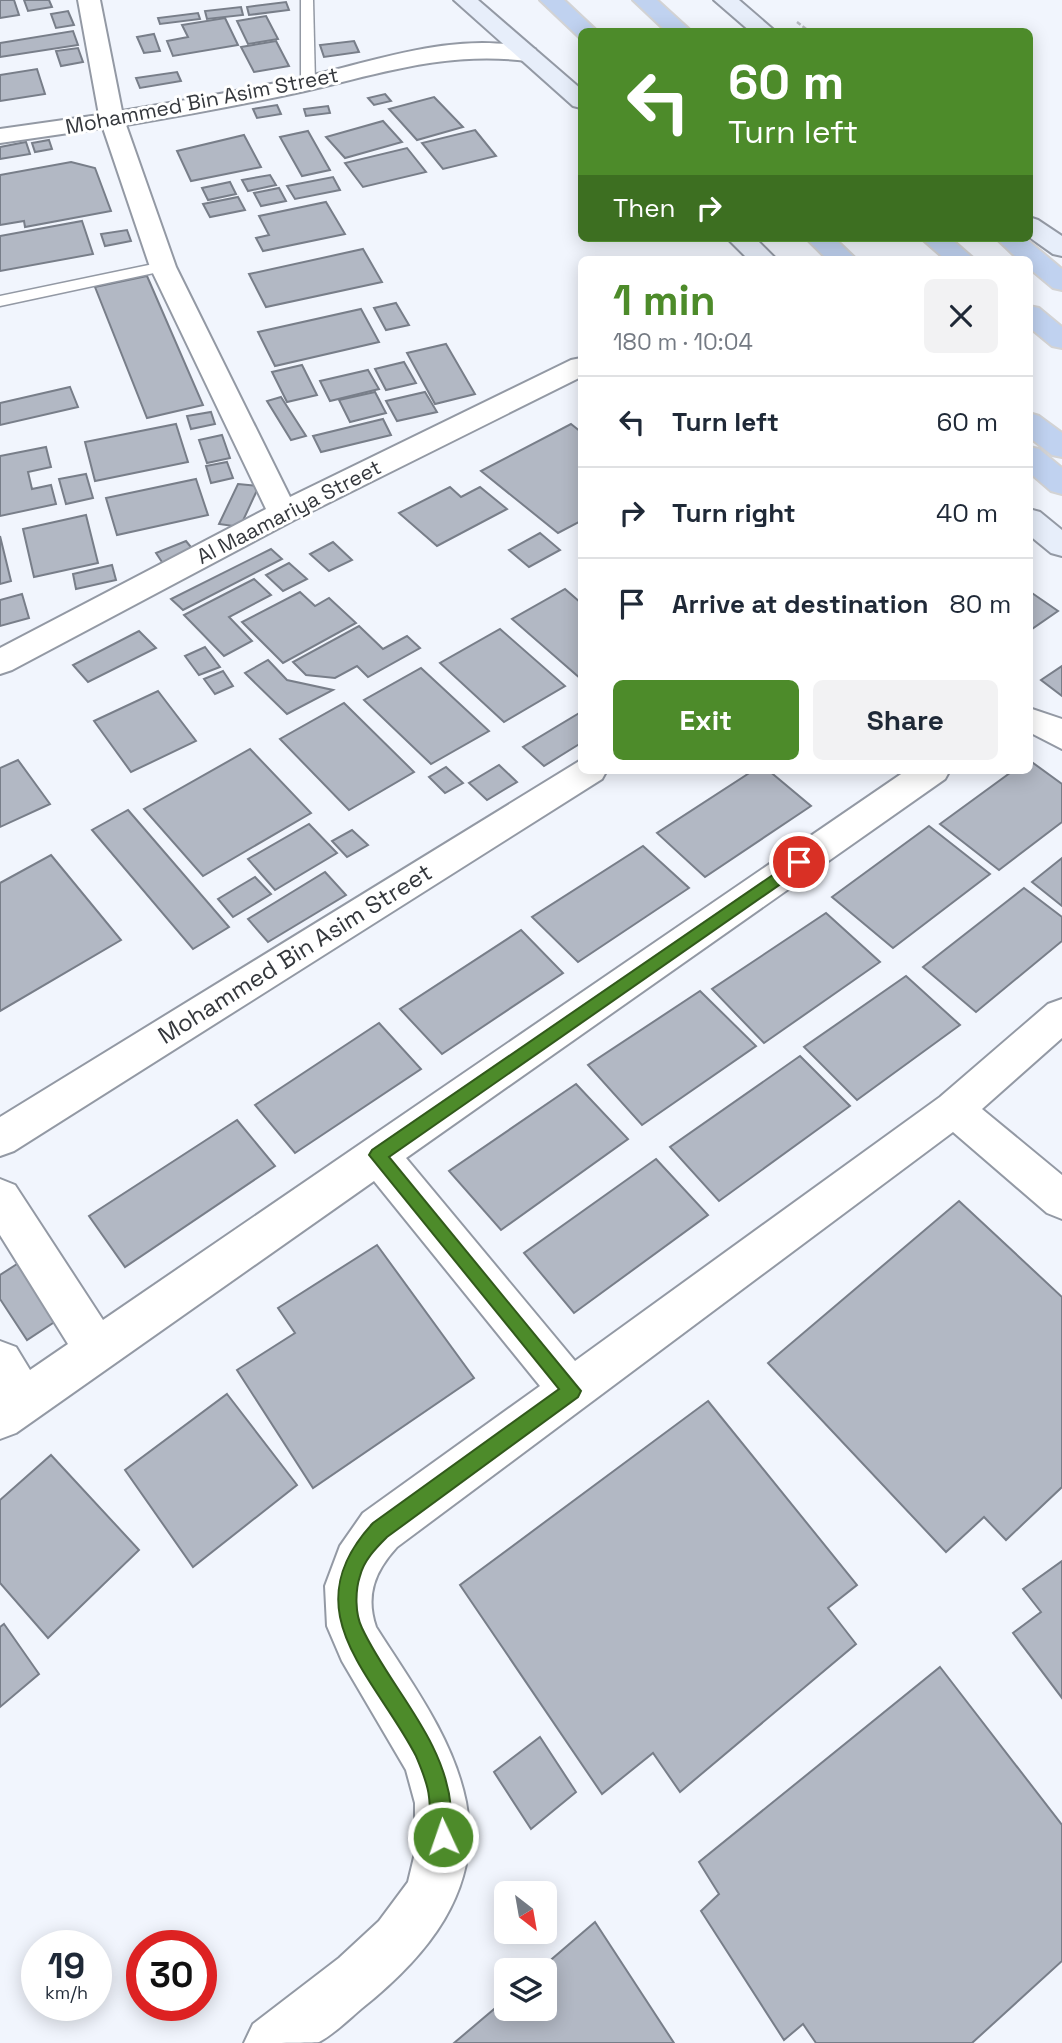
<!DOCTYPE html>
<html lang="en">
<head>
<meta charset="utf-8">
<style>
  :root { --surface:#fff; --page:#f2f2f3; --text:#1f2937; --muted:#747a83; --line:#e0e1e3; --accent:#4d8b2a }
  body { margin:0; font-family:"Space Grotesk",sans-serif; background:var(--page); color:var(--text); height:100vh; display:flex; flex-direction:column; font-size:26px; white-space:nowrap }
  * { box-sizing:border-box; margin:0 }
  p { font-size:23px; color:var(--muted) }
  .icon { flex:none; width:38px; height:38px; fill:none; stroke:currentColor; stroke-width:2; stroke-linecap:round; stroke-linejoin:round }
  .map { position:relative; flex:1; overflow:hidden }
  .sheet { position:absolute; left:578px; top:256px; width:455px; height:518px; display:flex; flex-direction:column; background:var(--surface); border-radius:10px; box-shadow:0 4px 18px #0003 }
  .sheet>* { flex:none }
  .guide { position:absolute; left:578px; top:28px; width:455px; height:214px; border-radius:10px; box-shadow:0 4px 18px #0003; background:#4d8b2a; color:#fff; overflow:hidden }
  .needle { width:46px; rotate:149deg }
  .fabs { position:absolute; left:494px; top:1881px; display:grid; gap:14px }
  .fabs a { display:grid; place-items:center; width:63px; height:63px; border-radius:10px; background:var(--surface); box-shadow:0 4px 18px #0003; font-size:35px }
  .speed { position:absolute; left:21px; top:1930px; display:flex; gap:14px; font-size:35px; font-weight:700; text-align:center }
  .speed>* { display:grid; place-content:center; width:91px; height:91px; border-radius:50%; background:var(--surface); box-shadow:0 4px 18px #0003; line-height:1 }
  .speed small { font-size:18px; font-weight:400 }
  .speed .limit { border:10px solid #d22; background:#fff; color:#111 }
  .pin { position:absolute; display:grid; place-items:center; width:60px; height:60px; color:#fff; margin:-30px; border:4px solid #fff; border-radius:50%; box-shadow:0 2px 7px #0007 }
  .me { position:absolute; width:77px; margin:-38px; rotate:357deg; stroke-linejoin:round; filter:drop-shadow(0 0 5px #0008) }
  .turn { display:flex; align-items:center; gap:24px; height:147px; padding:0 35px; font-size:32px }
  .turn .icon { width:91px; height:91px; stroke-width:2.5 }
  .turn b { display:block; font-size:49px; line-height:60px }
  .then { display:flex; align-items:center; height:66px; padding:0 35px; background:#0003; gap:14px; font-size:26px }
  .round { display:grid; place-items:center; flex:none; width:74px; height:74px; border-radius:10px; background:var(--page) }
  .summary { display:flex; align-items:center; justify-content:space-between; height:119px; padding:0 35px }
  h1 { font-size:42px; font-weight:700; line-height:52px; color:var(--accent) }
  .primary-button { display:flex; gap:14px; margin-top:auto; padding:14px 35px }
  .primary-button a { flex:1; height:80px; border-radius:10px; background:var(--accent); color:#fff; font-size:28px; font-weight:700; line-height:80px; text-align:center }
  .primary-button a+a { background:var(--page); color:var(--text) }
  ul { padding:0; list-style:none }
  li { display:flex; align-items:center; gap:21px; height:91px; padding:0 35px; border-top:2px solid var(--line) }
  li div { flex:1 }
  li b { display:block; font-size:26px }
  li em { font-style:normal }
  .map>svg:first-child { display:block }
  .building { fill:#b2b8c4; stroke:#787e89; stroke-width:2 }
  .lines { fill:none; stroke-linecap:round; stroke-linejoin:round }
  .service-casing { stroke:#9399a4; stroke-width:3 }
  .minor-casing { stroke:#9399a4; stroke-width:4 }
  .secondary-casing { stroke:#9399a4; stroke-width:4 }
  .trunk-casing { stroke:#d3d3d4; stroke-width:4 }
  .path { stroke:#b9bcc3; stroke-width:2.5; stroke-dasharray:4.5 2.5; stroke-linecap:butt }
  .service { fill:#fff; fill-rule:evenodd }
  .minor { fill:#fff; fill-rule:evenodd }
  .secondary { fill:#e7eefa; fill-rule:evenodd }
  .trunk { fill:#c0d2f0; fill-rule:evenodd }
  .route { fill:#4d8b2a; stroke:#325a1b; stroke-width:2 }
  .labels { text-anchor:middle; stroke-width:6; stroke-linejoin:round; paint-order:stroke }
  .far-street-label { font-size:21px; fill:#35383d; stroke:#fff }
  .street-label { font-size:24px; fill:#35383d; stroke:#fff }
</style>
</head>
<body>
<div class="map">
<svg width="1062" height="2043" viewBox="0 0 1062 2043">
  <rect width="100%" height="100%" fill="#f1f5fd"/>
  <g class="building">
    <polygon points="0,0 14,0 19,15 0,18"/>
    <polygon points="24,0 49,0 52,7 28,11"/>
    <polygon points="286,2 289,10 249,15 247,7"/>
    <polygon points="241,7 243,15 207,19 205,11"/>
    <polygon points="68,11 74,25 56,28 51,14"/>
    <polygon points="198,13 200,19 160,24 158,18"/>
    <polygon points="266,16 278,39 248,44 237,21"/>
    <polygon points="225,18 238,45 173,56 167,41 188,37 182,25"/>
    <polygon points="73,31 78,45 0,57 0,43"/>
    <polygon points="154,34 160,51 144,53 137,37"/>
    <polygon points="276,41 289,66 254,72 241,47"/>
    <polygon points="354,41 359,52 324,57 320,45"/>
    <polygon points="78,48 83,62 61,66 56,51"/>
    <polygon points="37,69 45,94 0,101 0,75"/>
    <polygon points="177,72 181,81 140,88 136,78"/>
    <polygon points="385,94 391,101 374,105 368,98"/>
    <polygon points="434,97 463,127 417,140 389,109"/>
    <polygon points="277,105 281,114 257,118 253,109"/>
    <polygon points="328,106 330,113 306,116 304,109"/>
    <polygon points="383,121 402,142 345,158 326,137"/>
    <polygon points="475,130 496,156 443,169 422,143"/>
    <polygon points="308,131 330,170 302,176 280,137"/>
    <polygon points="244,135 261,167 191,181 177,151"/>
    <polygon points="49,140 52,149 35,152 32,143"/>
    <polygon points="26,142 30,154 0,159 0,147"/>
    <polygon points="407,148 426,172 363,187 345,163"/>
    <polygon points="71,162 95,168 111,211 25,227 24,221 0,225 0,175"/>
    <polygon points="270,175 276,185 248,191 242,180"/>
    <polygon points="333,177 340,190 295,199 287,186"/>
    <polygon points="230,182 236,194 208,200 202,188"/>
    <polygon points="279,188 286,201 261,206 254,193"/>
    <polygon points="238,197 245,210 210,217 203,204"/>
    <polygon points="326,202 345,234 263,251 256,238 269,235 259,216"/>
    <polygon points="82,221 93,254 0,271 0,236"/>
    <polygon points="127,230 131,241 105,246 101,234"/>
    <polygon points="363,249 382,282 266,307 249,274"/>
    <polygon points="147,276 203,405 147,418 95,287"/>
    <polygon points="396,303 409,325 386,330 374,308"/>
    <polygon points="361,309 379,342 275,366 258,332"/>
    <polygon points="446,344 475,394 435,404 407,353"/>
    <polygon points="404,362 416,383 386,390 375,369"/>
    <polygon points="302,365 317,395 287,402 272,372"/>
    <polygon points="368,370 379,389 330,401 320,381"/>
    <polygon points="70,387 78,407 0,425 0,403"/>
    <polygon points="375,392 386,413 350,422 339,400"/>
    <polygon points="425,392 437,412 397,421 386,401"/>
    <polygon points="281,397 306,436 291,440 267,401"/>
    <polygon points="211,412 215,424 191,429 187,416"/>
    <polygon points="383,419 391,435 321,452 313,436"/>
    <polygon points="176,424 188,462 95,481 85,442"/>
    <polygon points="571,424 581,432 581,521 558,533 481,471"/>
    <polygon points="222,435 230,458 207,463 199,440"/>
    <polygon points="46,447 51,467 28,472 32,489 51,485 56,504 0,516 0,456"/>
    <polygon points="227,462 233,478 211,483 206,466"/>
    <polygon points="86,474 93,498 66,504 59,479"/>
    <polygon points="196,479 208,515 117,535 106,498"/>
    <polygon points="238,484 259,486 240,527 219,524"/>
    <polygon points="450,487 461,497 480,487 507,509 437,546 399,513"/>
    <polygon points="86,515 98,563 34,577 23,529"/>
    <polygon points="540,533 560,550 529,567 509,550"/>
    <polygon points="0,536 11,581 0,584"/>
    <polygon points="186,541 195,552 164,565 156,553"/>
    <polygon points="333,542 352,560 329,571 310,554"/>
    <polygon points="271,549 282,559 183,610 171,599"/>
    <polygon points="289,563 307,579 283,591 266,575"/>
    <polygon points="112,565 116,580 76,589 73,574"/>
    <polygon points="254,579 271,595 229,617 252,641 224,656 184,615"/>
    <polygon points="565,589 581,603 581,679 512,619"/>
    <polygon points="1029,591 1058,611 1029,631"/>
    <polygon points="300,592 315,606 329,598 356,623 283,663 242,622"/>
    <polygon points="22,594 29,618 0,626 0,600"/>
    <polygon points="359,626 383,649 407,636 420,648 368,677 357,666 335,678 306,675 293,662"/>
    <polygon points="500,629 565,686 504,722 440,663"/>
    <polygon points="139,631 156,648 88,682 73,665"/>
    <polygon points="205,647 220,667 199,675 185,656"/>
    <polygon points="268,660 287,680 333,690 287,714 245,673"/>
    <polygon points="1062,666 1062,696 1041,680"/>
    <polygon points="421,668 489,731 431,764 364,700"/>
    <polygon points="223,671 233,686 215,694 204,679"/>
    <polygon points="158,691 196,741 131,772 94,721"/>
    <polygon points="344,703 414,772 349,810 280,739"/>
    <polygon points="581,712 581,743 544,766 523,747"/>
    <polygon points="250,749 311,813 203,876 144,809"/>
    <polygon points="18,760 50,804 0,827 0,768"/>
    <polygon points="1029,760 1062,784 1062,822 999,870 940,824 1014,770 1029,770"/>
    <polygon points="499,765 517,782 487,800 469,783"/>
    <polygon points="446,767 463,783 445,793 429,777"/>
    <polygon points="754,770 768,770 811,806 705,877 657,833"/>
    <polygon points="128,810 229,927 193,949 92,830"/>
    <polygon points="309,824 337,853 275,890 248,859"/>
    <polygon points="929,826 990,874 893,948 832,897"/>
    <polygon points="352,830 368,845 347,857 332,841"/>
    <polygon points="643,846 689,888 578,962 532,917"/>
    <polygon points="51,855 121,940 0,1011 0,883"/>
    <polygon points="1062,858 1062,906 1032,882"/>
    <polygon points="325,872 346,895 268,942 248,919"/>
    <polygon points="255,877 271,894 233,917 218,899"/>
    <polygon points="1024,888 1062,917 1062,941 976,1012 923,967"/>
    <polygon points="826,913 880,962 764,1043 712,989"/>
    <polygon points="521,930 563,973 442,1054 400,1009"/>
    <polygon points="906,976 960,1025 857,1100 804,1047"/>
    <polygon points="700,991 756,1046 642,1125 588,1065"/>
    <polygon points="379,1023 421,1069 295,1153 255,1105"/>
    <polygon points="800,1056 850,1106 719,1201 670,1147"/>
    <polygon points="576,1084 628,1139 501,1230 449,1171"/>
    <polygon points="237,1120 275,1166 125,1267 89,1216"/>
    <polygon points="656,1159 708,1215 574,1313 524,1253"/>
    <polygon points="959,1201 1062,1297 1062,1487 1006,1540 984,1517 946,1552 768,1363"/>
    <polygon points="377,1245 474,1378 313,1488 237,1370 295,1333 278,1308"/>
    <polygon points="20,1262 59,1319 27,1340 0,1299 0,1275"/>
    <polygon points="227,1394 297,1485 193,1567 125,1470"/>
    <polygon points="708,1401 857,1585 828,1608 856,1644 680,1792 653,1753 602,1794 460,1585"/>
    <polygon points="51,1455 139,1550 48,1638 0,1583 0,1500"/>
    <polygon points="1062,1561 1062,1698 1013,1633 1041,1612 1023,1589"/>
    <polygon points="4,1624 39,1674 0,1707 0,1627"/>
    <polygon points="940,1667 1062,1825 1062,1961 972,2043 816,2043 803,2024 784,2040 701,1911 719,1894 699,1862"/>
    <polygon points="540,1737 576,1792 531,1829 494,1772"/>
    <polygon points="595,1922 674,2043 454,2043 506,1999 506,2009 544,2009 544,1970 539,1970"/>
  </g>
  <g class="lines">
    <defs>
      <g id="service">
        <polygon points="301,0 313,0 315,83 308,87 301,83"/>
        <polygon points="163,262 168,264 171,267 168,270 0,306 0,296"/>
      </g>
      <g id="minor">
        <path d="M78,0H100L122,111C183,101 244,90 305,77C380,60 458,30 535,49L538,54L535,59L527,61C447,51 382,73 305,91C246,104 186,115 126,125L176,267L290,497L571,360L581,358V377L294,520L12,670L0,674V648L266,509L150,267L103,128L0,143V129L99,115Z"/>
        <polygon points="1029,708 1062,719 1062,749 1029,732"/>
        <polygon points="581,760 581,770 607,770 602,779 14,1151 0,1156 0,1117"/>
        <path d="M907,770H950L945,779L406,1158L575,1361L940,1097L1048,1004L1062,999V1038L982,1109L1062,1175V1219L1047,1213L953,1132L397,1547C375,1571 365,1595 376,1627C410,1681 453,1737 466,1802C483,1891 426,1957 361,2009C348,2020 334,2034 319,2042C309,2043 259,2043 244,2043L253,2024L339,1958L379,1921L408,1882L415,1853V1803L406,1770L342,1661L327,1626L325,1586L340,1546L363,1513L540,1386L374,1181L16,1433L0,1439V1341L16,1347L30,1370L68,1344L0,1235V1179L15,1185L103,1320Z"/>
      </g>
      <g id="secondary">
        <polygon points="454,0 478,0 581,89 581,108 573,106"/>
        <polygon points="714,0 739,0 776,32 751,32"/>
        <polygon points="1029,217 1038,220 1062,236 1062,256 1053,254 1029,237"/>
        <polygon points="727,238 755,238 776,259 748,259"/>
        <polygon points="1029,509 1040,512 1062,530 1062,556 1051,553 1029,535"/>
      </g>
      <g id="trunk">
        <polygon points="540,0 564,0 598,32 581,32 579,37"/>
        <polygon points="633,0 657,0 692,32 667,32"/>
        <polygon points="806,238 834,238 856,259 827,259"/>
        <polygon points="921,238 950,238 974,259 945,259"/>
        <polygon points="996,238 1025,238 1062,269 1062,290 1053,288 1029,268 1029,259 1018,259"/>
        <polygon points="1029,306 1039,308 1062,327 1062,348 1052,346 1029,327"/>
        <polygon points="1029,413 1039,416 1062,433 1062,457 1052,455 1029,437"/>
        <polygon points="1029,447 1039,449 1062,468 1062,494 1051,491 1029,472"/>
      </g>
    </defs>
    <use href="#service" class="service-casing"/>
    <use href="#minor" class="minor-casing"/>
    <use href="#secondary" class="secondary-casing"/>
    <use href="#trunk" class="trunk-casing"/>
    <polyline class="path" points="797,22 810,32"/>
    <use href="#service" class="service"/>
    <use href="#minor" class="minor"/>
    <use href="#secondary" class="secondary"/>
    <use href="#trunk" class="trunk"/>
  </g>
  <path class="route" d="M799,857L807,862L805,867L389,1157L581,1391L578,1397L387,1537C376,1548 364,1560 360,1576C355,1591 355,1614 362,1628C390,1688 445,1739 451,1808C452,1820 455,1833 451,1845L443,1848L436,1845C429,1830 431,1813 429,1797C428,1784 421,1768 416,1756C374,1675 291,1611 373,1523L559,1389L369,1155L372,1150Z"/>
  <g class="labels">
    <g class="far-street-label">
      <text transform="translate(202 101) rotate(-11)" y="7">Mohammed Bin Asim Street</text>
      <text transform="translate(289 512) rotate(-27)" y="7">Al Maamariya Street</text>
    </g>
    <g class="street-label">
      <text transform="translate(295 954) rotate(-32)" y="8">Mohammed Bin Asim Street</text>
    </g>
  </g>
</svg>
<div class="fabs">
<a><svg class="needle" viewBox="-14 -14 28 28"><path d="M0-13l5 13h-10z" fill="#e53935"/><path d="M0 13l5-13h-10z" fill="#747a83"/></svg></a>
<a><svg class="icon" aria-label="layers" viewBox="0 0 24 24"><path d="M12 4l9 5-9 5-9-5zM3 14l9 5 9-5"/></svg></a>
</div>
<div class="speed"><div>19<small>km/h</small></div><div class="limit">30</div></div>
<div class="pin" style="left:799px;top:862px;background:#d93025"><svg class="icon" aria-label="arrive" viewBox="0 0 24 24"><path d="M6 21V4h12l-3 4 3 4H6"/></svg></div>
<svg class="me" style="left:443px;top:1837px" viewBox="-20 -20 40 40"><circle r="17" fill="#4d8b2a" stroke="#fff" stroke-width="3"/><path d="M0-11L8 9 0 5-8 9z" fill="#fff"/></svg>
<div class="guide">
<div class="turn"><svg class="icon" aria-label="left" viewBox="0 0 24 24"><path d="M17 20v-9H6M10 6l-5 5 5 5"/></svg><div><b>60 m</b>Turn left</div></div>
<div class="then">Then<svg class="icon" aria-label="right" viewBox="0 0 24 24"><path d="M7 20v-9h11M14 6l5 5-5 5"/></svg></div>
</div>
<section class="sheet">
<div class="summary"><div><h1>1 min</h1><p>180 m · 10:04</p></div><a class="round"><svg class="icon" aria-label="close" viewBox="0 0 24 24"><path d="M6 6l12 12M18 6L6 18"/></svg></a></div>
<ul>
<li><svg class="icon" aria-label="left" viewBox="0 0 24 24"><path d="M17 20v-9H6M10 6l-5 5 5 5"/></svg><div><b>Turn left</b></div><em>60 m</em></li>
<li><svg class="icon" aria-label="right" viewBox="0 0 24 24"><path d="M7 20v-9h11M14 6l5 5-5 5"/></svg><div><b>Turn right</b></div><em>40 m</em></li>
<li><svg class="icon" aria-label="arrive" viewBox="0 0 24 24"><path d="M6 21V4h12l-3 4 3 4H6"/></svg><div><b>Arrive at destination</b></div><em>80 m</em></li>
</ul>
<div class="primary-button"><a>Exit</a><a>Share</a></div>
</section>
</div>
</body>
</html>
